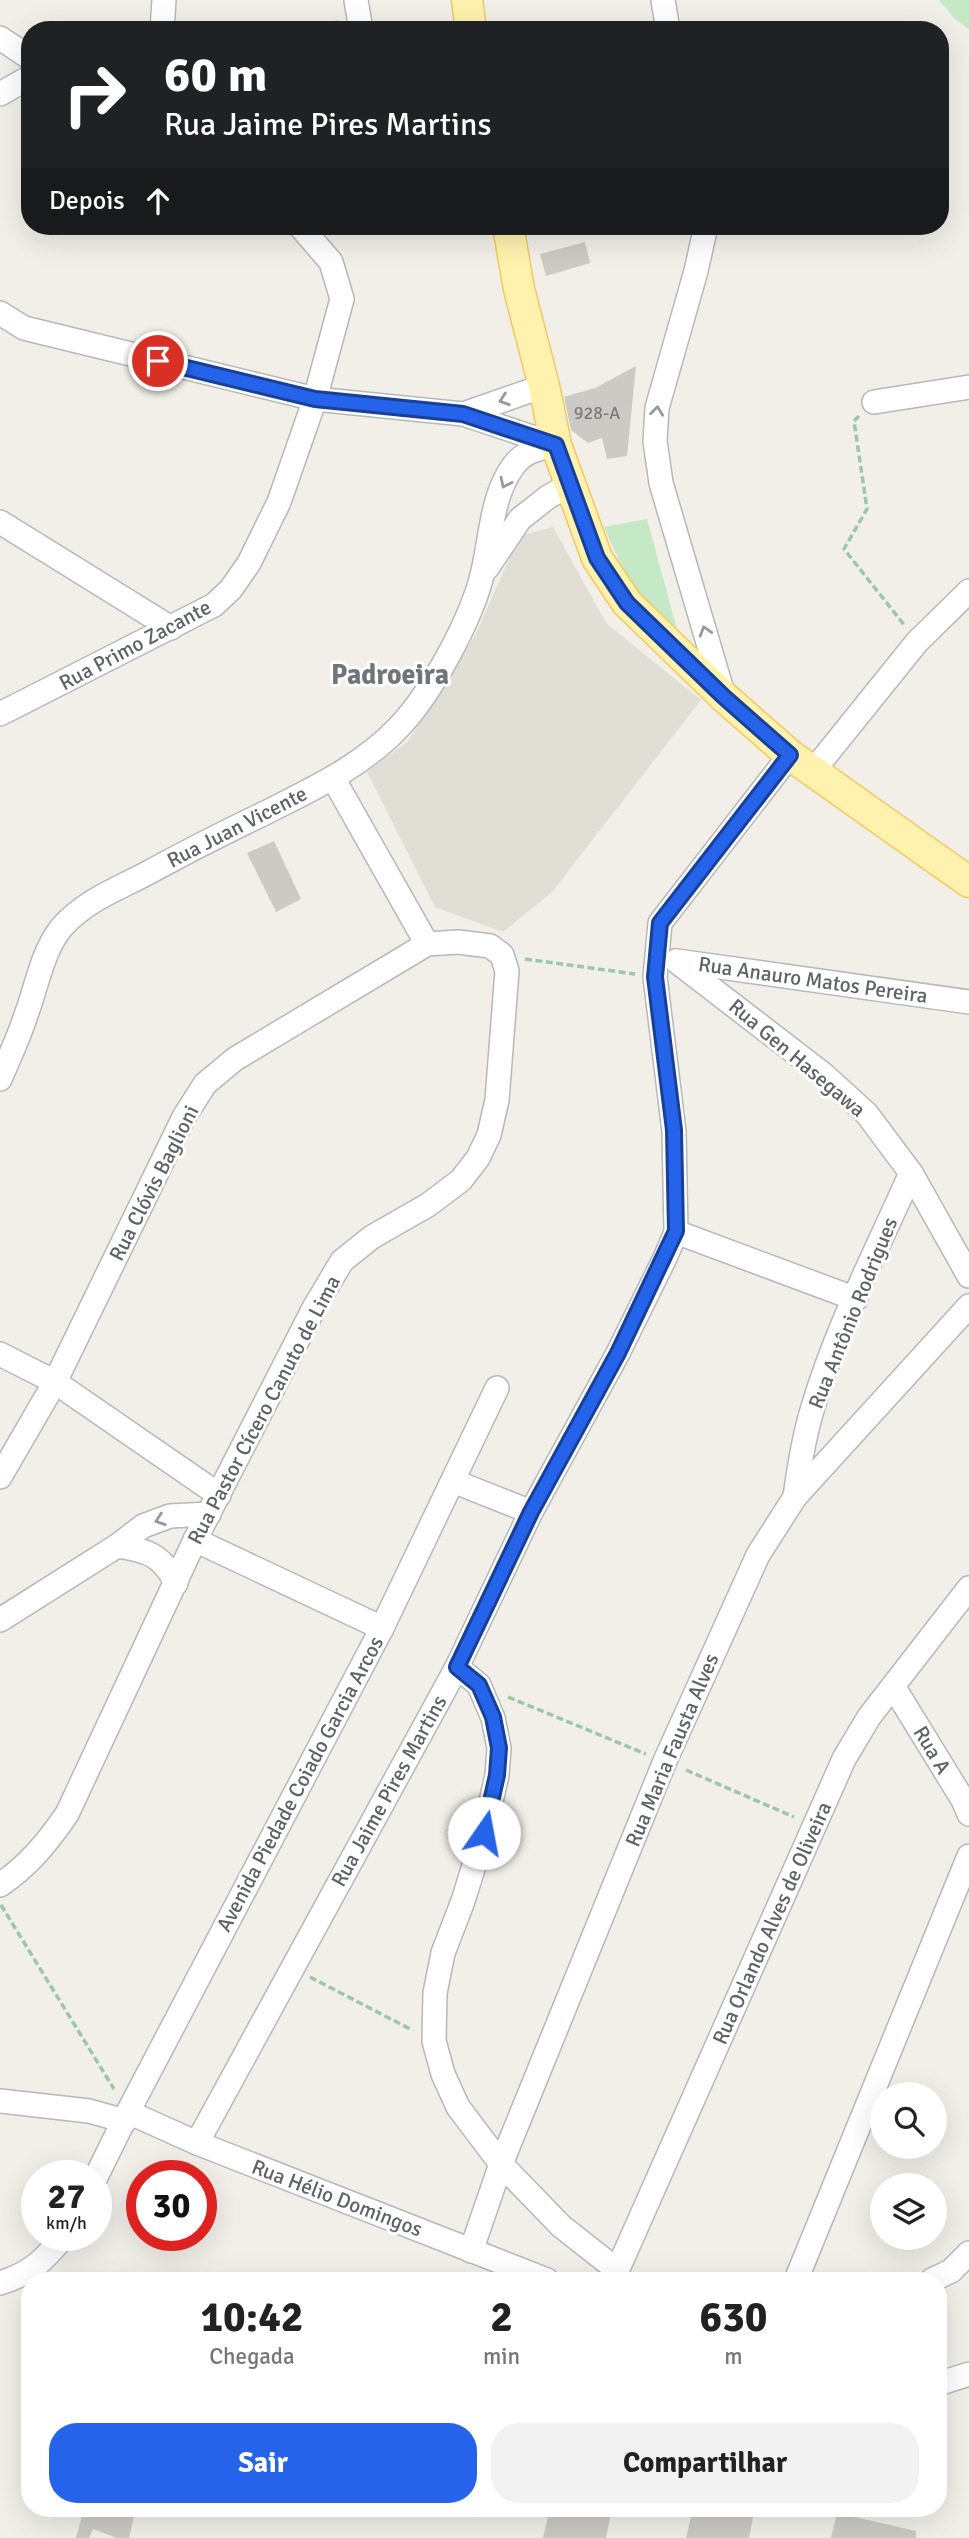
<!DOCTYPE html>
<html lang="pt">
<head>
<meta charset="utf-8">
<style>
  :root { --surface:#fff; --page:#f2f2f2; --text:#222; --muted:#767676; --accent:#2563eb }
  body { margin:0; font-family:Signika,sans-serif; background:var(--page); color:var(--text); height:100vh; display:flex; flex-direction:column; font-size:26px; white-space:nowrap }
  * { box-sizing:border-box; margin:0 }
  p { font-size:23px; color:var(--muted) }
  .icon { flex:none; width:38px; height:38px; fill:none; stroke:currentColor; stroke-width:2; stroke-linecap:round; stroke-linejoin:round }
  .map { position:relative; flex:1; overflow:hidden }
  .drawer { position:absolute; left:21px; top:2272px; width:926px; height:245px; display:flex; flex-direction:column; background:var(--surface); border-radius:28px; box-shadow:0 7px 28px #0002 }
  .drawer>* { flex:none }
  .guide { position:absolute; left:21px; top:21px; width:928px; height:214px; border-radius:28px; box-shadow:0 7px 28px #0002; background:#202124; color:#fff; overflow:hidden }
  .controls { position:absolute; left:870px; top:2082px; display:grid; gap:14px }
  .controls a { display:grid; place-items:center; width:77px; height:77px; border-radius:50%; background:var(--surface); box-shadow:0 7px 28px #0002; font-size:35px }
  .speed { position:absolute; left:21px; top:2160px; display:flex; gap:14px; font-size:35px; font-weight:700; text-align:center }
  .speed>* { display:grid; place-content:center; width:91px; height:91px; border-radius:50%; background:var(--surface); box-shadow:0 7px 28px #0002; line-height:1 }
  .speed small { font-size:18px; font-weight:400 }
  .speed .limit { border:10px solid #d22; background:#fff; color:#111 }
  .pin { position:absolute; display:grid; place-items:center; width:60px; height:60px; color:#fff; margin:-30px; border:4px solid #fff; border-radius:50%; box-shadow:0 2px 7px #0007 }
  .me { position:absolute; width:77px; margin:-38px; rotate:12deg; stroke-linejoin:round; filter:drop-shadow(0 0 5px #0008) }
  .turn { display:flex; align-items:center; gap:24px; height:147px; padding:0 28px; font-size:32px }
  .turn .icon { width:91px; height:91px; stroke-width:2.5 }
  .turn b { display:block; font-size:49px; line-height:60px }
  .then { display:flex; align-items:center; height:66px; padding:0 28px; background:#0003; gap:14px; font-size:26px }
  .eta { display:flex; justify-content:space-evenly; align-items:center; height:119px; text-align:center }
  .eta b { font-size:42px; font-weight:700; line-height:49px }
  .action { display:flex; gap:14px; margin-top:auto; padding:14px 28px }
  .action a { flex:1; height:80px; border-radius:28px; background:var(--accent); color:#fff; font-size:28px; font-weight:700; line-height:80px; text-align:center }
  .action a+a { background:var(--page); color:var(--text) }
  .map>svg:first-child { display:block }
  .education { fill:#e1ded6 }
  .green { fill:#c5e8c5 }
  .building { fill:#cccac5 }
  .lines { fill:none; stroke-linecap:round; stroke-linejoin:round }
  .minor-casing { stroke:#b5b8bc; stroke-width:26 }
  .major-casing { stroke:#f2c960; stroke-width:33 }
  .path { stroke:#9cc7a9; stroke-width:3.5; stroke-dasharray:7 3.5; stroke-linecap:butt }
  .minor { stroke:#fff; stroke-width:23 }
  .major { stroke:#fff2af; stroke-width:30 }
  .oneway { stroke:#979a9d }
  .route-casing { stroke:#184099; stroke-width:18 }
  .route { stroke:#2563eb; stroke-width:12 }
  .labels { text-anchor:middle; stroke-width:6; stroke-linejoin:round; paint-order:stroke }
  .number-label { font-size:18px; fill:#7a7d7f }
  .street-label { font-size:21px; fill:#5f6368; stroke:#fff }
  .district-label { font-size:28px; font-weight:bold; fill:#70757a; stroke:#fff }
</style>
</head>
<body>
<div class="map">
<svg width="969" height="2538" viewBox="0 0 969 2538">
  <rect width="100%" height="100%" fill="#f1efe8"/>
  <polygon class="education" points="553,527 606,623 701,700 552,892 503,932 435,907 367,772 408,741 476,634 519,536"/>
  <g class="green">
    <polygon points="939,0 969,0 969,30 954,18"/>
    <path d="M647,519L678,633C644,622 618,558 604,527Z"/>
  </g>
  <g class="building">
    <polygon points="585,242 590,263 546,276 540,254"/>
    <polygon points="636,366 627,456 607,459 602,438 588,443 571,430 564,397 595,388"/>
    <polygon points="274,841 301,899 276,912 247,853"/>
    <polygon points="84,2508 136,2508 129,2538 117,2538 93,2529 89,2538 76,2538"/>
    <polygon points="550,2508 612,2508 606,2538 543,2538"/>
    <polygon points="693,2508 737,2508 754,2512 749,2538 686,2538"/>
    <polygon points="837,2513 916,2531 916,2538 831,2538"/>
  </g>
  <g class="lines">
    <defs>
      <g id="minor">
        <polyline points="356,0 361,30"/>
        <polyline points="663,0 668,30"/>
        <polyline points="162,30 164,0"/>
        <polyline points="0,38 30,58"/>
        <polyline points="0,94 30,77"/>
        <polyline points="706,226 696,271 657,408 655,441 661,483 724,697"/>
        <polyline points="0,313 24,328 315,399 463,414 553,444"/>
        <polyline points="874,402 969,387"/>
        <polyline points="463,414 544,386"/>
        <polyline points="0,522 171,628"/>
        <polyline points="487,568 520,519 548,497 569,485"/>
        <polyline points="0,714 214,605 231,589 249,563 279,502 315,399 342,299 331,262 300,226"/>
        <polyline points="814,770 917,642 969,591"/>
        <polyline points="333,778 427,944"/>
        <polyline points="676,961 823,1074 867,1114 911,1173 969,1276"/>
        <polyline points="677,961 969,1002"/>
        <path d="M0,1079C9,1058 19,1037 26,1015C37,986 42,951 62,927C83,903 114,890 142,876C182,854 223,833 265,813C312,789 361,767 398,728C431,694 473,617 483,571C491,536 492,494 514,465C526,450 538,449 556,445"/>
        <polyline points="676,1232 856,1299"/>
        <polyline points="0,1354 55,1382 219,1495"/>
        <path d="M0,1477L55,1382L184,1117L205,1084L235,1059L427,944L458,942L490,946L502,955L507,971L497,1100L489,1135L478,1158L461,1180L428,1205L372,1237L342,1261L314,1308L195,1540L67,1814C47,1843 29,1865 0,1885"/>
        <polyline points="453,1481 531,1512"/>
        <path d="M795,1497C799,1467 804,1436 813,1407C837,1326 877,1250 911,1173"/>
        <polyline points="195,1540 382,1628"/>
        <path d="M117,1546C147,1550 162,1555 176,1583"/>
        <polyline points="0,1620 117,1546 143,1526 170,1516 209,1514"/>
        <polyline points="457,1667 479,1685 493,1718 499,1748 497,1775 484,1833 463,1901 443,1953 435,1993 434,2041 443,2074 458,2107 501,2164 561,2226 617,2270"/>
        <polyline points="893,1686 963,1800 969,1814"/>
        <polyline points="0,2101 89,2111 125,2121"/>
        <polyline points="128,2112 197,2143 547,2280"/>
        <polyline points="197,2143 457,1667 531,1512 618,1353 665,1258 676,1232 674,1131 655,977 660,923 790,755"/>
        <polyline points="96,2177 128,2112 382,1628 497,1388"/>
        <polyline points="471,2251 501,2164 665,1761 758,1555 795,1497 969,1306"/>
        <polyline points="613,2280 844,1759 869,1717 969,1588"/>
        <polyline points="796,2280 969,1856"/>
        <polyline points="932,2280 951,2271 969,2253"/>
        <path d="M0,2283C32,2273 44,2260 65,2235"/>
        <polyline points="938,2384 969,2374"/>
      </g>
      <g id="major">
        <polyline points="467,0 471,30"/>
        <polyline points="508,226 519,289 544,386 556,445 597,558 627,603 724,697 790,755 969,882"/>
      </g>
    </defs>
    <use href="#minor" class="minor-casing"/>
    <use href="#major" class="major-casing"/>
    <g class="path">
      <polyline points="322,30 339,21"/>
      <polyline points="859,416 854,421 867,509 844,549 905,626"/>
      <polyline points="525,959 635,974"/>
      <polyline points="508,1697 646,1754"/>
      <polyline points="686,1770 794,1817"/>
      <polyline points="1,1905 114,2089"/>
      <polyline points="310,1977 412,2030"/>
    </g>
    <use href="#minor" class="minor"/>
    <use href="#major" class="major"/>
  </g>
  <defs><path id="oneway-chevron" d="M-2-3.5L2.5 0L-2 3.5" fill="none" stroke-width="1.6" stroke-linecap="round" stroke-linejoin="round" transform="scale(1.75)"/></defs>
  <g class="oneway">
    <use href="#oneway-chevron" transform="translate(504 400) rotate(161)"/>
    <use href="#oneway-chevron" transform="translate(657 411) rotate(-83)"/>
    <use href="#oneway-chevron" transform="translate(505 483) rotate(116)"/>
    <use href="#oneway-chevron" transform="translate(705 631) rotate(-107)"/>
    <use href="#oneway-chevron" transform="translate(160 1520) rotate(161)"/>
  </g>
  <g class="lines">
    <defs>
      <polyline id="route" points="158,361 315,399 463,414 556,445 597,558 627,603 724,697 790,755 660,923 655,977 674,1130 676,1231 618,1353 531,1512 457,1667 479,1685 493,1717 499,1748 497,1775 484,1833"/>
    </defs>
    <use href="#route" class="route-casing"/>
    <use href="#route" class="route"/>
  </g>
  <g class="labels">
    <g class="number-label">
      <text x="597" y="419">928-A</text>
    </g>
    <g class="street-label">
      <text transform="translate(135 645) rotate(-28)" y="7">Rua Primo Zacante</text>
      <text transform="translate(237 827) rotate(-27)" y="7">Rua Juan Vicente</text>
      <text transform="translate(813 980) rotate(8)" y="7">Rua Anauro Matos Pereira</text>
      <text transform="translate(797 1058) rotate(40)" y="7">Rua Gen Hasegawa</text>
      <text transform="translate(154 1183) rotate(-63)" y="7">Rua Clóvis Baglioni</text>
      <text transform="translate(853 1313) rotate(-68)" y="7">Rua Antônio Rodrigues</text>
      <text transform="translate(264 1410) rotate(-62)" y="7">Rua Pastor Cícero Canuto de Lima</text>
      <text transform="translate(672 1750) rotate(-67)" y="7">Rua Maria Fausta Alves</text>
      <text transform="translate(932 1750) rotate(59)" y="7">Rua A</text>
      <text transform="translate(300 1784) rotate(-62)" y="7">Avenida Piedade Coiado Garcia Arcos</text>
      <text transform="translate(389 1791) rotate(-61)" y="7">Rua Jaime Pires Martins</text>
      <text transform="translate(772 1923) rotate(-66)" y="7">Rua Orlando Alves de Oliveira</text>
      <text transform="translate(337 2198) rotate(21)" y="7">Rua Hélio Domingos</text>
    </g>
    <g class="district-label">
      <text x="390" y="684">Padroeira</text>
    </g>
  </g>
</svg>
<div class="controls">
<a><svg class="icon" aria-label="search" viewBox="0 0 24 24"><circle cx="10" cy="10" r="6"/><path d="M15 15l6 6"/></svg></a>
<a><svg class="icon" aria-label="layers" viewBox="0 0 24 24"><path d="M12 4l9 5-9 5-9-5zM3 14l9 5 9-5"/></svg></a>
</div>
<div class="speed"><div>27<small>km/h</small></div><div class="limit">30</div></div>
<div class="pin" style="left:158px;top:361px;background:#d93025"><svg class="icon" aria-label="arrive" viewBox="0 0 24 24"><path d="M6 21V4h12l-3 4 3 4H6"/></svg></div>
<svg class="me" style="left:484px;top:1833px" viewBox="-20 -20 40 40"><circle r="19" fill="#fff"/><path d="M0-13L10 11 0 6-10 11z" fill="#2563eb"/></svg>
<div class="guide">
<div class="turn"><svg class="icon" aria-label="right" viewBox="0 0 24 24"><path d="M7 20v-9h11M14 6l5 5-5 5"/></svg><div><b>60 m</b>Rua Jaime Pires Martins</div></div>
<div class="then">Depois<svg class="icon" aria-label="ahead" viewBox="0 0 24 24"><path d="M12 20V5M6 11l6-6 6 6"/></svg></div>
</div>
<section class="drawer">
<div class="eta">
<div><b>10:42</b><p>Chegada</p></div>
<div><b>2</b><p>min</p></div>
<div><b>630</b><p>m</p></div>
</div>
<div class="action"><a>Sair</a><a>Compartilhar</a></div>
</section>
</div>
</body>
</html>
